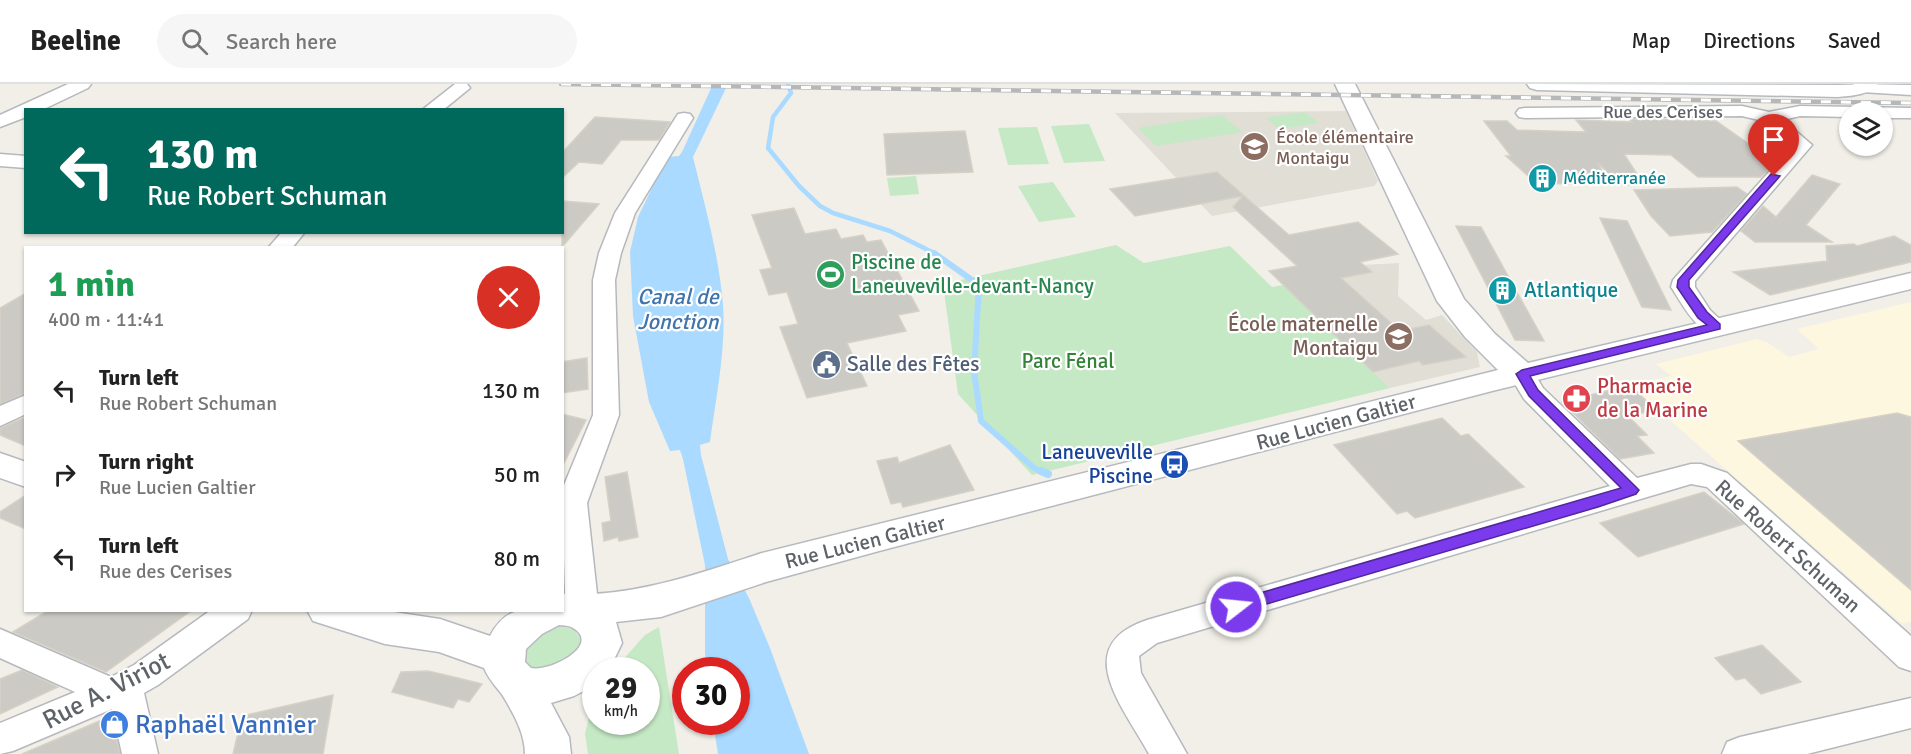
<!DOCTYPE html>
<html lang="en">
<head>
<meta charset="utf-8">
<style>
  :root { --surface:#fff; --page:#f6f6f6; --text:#222; --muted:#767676; --line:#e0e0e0 }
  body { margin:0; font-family:Signika,sans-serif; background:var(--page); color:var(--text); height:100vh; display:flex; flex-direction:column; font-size:22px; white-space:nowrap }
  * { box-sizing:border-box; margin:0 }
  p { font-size:20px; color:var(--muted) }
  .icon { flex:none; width:33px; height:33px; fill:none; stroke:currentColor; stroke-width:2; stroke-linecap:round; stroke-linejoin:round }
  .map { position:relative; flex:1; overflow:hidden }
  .sheet { position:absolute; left:24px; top:162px; width:540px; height:366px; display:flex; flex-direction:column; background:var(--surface); border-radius:0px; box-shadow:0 2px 4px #0004 }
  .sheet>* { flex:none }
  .guide { position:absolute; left:24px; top:24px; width:540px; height:126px; border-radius:0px; box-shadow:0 2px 4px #0004; background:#00695c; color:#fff; overflow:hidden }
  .controls { position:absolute; left:1839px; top:18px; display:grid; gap:12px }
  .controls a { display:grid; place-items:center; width:54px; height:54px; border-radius:50%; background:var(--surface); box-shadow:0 2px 4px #0004; font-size:30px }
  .speed { position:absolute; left:582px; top:573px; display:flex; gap:12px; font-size:30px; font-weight:700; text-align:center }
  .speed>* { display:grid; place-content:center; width:78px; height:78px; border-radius:50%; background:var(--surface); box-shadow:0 2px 4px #0004; line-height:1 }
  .speed small { font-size:15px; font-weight:400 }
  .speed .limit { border:9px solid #d22; background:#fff; color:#111 }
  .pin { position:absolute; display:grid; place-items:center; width:51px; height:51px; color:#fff; margin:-62px -26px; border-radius:50% 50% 50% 0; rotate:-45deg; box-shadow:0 0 6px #0007 }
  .pin .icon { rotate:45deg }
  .me { position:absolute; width:66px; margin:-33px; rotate:74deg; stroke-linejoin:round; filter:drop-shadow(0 0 4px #0008) }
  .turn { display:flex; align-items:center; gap:21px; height:126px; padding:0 24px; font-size:27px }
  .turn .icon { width:78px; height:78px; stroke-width:2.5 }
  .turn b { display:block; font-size:42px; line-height:51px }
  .round { display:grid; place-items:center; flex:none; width:63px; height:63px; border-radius:32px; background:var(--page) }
  .overview { display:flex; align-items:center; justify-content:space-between; height:102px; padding:0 24px }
  h1 { font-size:36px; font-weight:700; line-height:45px; color:#1e9e55 }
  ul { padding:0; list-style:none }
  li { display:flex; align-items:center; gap:18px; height:84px; padding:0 24px }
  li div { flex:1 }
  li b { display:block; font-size:22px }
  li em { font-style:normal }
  header { display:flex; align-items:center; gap:36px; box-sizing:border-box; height:84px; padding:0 30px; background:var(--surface); border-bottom:2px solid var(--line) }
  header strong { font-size:28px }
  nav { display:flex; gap:33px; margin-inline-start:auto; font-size:21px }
  .search { width:420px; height:54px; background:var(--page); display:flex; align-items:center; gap:15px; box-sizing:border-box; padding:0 21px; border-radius:33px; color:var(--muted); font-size:22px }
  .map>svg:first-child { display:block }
  .commercial { fill:#fef7e0 }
  .education { fill:#e1ded6 }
  .green { fill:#c5e8c5 }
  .water { fill:#aadaff }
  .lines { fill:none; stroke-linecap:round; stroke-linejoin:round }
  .stream-far2 { stroke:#aadaff; stroke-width:4.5 }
  .stream-far1 { stroke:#aadaff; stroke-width:6 }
  .stream { stroke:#aadaff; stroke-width:8 }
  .building { fill:#cccac5; stroke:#d6d1c6; stroke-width:1.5 }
  .street-casing { stroke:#b5b8bc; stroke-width:3 }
  .secondary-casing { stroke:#b6babf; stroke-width:3 }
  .street { fill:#fff; fill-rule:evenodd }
  .secondary { fill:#fff; fill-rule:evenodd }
  .rail-casing { stroke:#b6b7b8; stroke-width:4.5 }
  .rail { stroke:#fff; stroke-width:3; stroke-dasharray:10; stroke-linecap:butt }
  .route { fill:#7c3aed; stroke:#51269a; stroke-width:1.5 }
  .labels { text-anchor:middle; stroke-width:4.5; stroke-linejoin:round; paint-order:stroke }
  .far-street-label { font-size:18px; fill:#5f6368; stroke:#fff }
  .far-education-label { font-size:18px; fill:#785e54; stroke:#fff; text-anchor:start }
  .far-culture-label { font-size:18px; fill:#0d838f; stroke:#fff; text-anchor:start }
  .leisure-label { font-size:21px; fill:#27864d; stroke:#fff; text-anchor:start }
  .culture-label { font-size:21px; fill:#0d838f; stroke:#fff; text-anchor:start }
  .education-label { font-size:21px; fill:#785e54; stroke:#fff; text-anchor:end }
  .park-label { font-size:21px; fill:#348238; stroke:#fff }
  .service-label { font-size:21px; fill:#4e5e75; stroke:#fff; text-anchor:start }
  .health-label { font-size:21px; fill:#be3a42; stroke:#fff; text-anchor:start }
  .street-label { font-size:21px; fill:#5f6368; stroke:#fff }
  .transit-label { font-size:21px; fill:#164399; stroke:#fff; text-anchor:end }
  .water-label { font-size:22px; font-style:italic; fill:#4174aa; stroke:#fff }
  .near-street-label { font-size:26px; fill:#5f6368; stroke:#fff }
  .near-shop-label { font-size:26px; fill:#366cbe; stroke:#fff; text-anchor:start }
</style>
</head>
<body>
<header>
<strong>Beeline</strong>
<div class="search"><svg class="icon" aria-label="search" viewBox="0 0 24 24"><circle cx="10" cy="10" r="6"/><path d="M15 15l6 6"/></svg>Search here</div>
<nav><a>Map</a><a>Directions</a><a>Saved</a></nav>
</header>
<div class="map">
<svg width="1911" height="670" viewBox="0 0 1911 670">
  <rect width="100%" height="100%" fill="#f1efe8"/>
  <polygon class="commercial" points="1911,218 1911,538 1901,539 1630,301 1672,292 1656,280 1757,255 1768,259 1789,273 1819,265 1797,245"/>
  <g class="education">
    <polygon points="1346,27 1378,97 1374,102 1212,132 1115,29"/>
    <polygon points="1399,179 1398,212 1426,236 1442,231 1477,268 1480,283 1390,304 1283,201 1363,181"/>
  </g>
  <g class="green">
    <polygon points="1304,28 1319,39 1280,45 1266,34"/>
    <polygon points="1222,31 1242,48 1156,62 1138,44"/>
    <polygon points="1089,40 1105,77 1064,79 1051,42"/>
    <polygon points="1037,43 1049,80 1008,81 998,44"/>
    <polygon points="916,92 919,110 890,112 887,94"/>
    <polygon points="1053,98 1076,133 1039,138 1018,102"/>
    <polygon points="1116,161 1144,179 1230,162 1272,203 1283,201 1390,304 1032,391 958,310 943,200"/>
    <path d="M557,542L574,545L582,557L581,564L570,579L535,586L525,576C527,552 537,552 557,542Z"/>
    <polygon points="659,543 679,670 588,670 585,650 592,620 585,619 595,607 596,638 646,638 646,586 614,586 645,551"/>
  </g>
  <path class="water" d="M713,0H728L693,73C705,122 719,171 723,221C726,266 716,313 710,358L700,361L701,371L728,475L749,514L770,564L809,670H718L713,638H736V586H707L705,569V481L683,375L680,366L670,367L649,318L633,232L630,168L638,133L667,73L679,72L682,68Z"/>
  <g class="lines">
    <polyline class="stream-far2" points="788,0 791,9 773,33 768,64 799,102 820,122 833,129 890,147 936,170"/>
    <polyline class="stream-far1" points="934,169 979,201 974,287 981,337 1034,384 1045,389"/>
    <polyline class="stream" points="1041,387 1048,390"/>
  </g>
  <g class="building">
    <polygon points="595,33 670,38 659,56 621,56 602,80 579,78 562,94 562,69"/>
    <polygon points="1629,35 1716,37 1775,78 1761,93 1698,93 1671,71 1624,70 1644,101 1620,101 1598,79 1609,101 1536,99 1506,72 1511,72 1484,37 1507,37 1517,46 1586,48 1576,36 1632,38"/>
    <polygon points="965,47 973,88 887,91 884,50"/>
    <polygon points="1217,88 1289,151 1358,138 1398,170 1360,178 1372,188 1341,194 1400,247 1429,241 1466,273 1423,281 1419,277 1373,288 1269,187 1297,182 1233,123 1243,112 1135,132 1110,105"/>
    <polygon points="1812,91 1840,100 1806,141 1832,158 1755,158 1741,147 1763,122 1776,133"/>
    <polygon points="1737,103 1747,110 1712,148 1670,152 1651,132 1634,106"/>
    <polygon points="562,117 599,120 562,163"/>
    <polygon points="794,124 805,150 836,145 841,155 863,151 867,158 881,156 919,227 898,231 906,247 847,259 867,302 807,314 780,243 798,240 787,208 769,211 760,186 772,184 752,131"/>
    <polygon points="1600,134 1627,137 1671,226 1642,223"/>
    <polygon points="1456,142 1481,143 1544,257 1515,256"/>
    <polygon points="1894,152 1911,161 1911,178 1770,211 1733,188 1827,177 1826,162 1854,160 1857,162"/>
    <polygon points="26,209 26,309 0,320 0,224"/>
    <polygon points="587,274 588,305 562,309 562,278"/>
    <polygon points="1630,301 1657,327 1627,331 1647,351 1637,352 1654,369 1620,375 1562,318"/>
    <polygon points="1897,329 1911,333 1911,506 1738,357"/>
    <polygon points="562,330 586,336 562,383"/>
    <polygon points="26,333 26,362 0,351 0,344"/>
    <polygon points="1442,334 1461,352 1468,350 1524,403 1415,434 1407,427 1397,430 1334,361"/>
    <polygon points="950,361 974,406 903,423 901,418 891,420 877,377 897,373 899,379"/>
    <polygon points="627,388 638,453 619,457 618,453 604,457 602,439 611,437 605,393"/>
    <polygon points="1704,408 1744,440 1638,473 1600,439"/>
    <polygon points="26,411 26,445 0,434 0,428"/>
    <polygon points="49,526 192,526 106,588 13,548"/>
    <polygon points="1762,561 1801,598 1761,610 1745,594 1736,596 1715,574"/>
    <polygon points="22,586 58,603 0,630 0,595"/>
    <polygon points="428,587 458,594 482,600 469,618 458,615 453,624 392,608 401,588"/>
    <polygon points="333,611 323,670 233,670 242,632"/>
    <polygon points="111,632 120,670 22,670"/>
  </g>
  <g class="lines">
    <defs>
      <g id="street">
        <polygon points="68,0 91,0 88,4 42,26 26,26 26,33 0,43 0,31"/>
        <polygon points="455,0 467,0 470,4 443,26 422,26"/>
        <polygon points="1854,0 1911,1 1911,11 1861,8 1855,7 1852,3"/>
        <path d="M1742,22L1769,28L1800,22L1911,24V34H1882V28H1850V33L1800,32L1783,36L1812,61L1695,197V203L1710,226L1728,243L1725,248C1698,255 1684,222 1671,203L1673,196L1792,62L1763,37L1742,32L1525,34L1519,33L1516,29L1519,25L1525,24Z"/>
        <polygon points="684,29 690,30 693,34 635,129 621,169 615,196 619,331 587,419 597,510 584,535 572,539 560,535 556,526 562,526 565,509 562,406 593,331 593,196 599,169 615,129 678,30"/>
        <polygon points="0,70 26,72 26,84 0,82"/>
        <polygon points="282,148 305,148 292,164 268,164"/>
        <path d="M1522,282L1531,284L1543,304L1637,394L1691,380H1701L1727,389L1911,552V587L1899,583L1707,403L1691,400L1157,559L1139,572L1141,589L1187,670H1149C1124,624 1069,562 1147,536L1610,402L1524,315L1509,290L1513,284Z"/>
        <polygon points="26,311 26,330 0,342 0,322"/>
        <polygon points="211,526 252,526 248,535 158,601 144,609 158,670 122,670 112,625 13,667 0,670 0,639 75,608 0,574 0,545 111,593 134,581"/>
        <polygon points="1911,614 1911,644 1807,670 1722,670 1727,658 1740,653"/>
      </g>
      <g id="secondary">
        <path d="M1335,0H1355L1464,215L1495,250L1528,279L1911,189V205L1492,307L879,467L766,498L661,533L616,538L622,559L609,586H596V600L593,602L574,612L551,619L569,653L571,670H525C525,650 514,630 503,612C496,602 489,596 484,584L439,568L385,560L313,537L307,526H381L440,535L490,552C508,518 529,526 562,526V510C632,514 697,490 762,469L1498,286L1465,253L1437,217ZM559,541C563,542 569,541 573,544C602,561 550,588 531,584L525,578L526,565L542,550Z"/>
        <path d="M1527,0L1838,1L1877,0C1870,11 1850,12 1838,13L1537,6L1530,4Z"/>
        <polygon points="0,369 26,378 26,403 0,394"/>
      </g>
    </defs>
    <use href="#street" class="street-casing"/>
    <use href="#secondary" class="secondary-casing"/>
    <use href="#street" class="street"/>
    <use href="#secondary" class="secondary"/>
    <defs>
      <polyline id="rail" points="561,0 1911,19"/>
    </defs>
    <use href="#rail" class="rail-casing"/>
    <use href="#rail" class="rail"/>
  </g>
  <polygon class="route" points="1771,90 1780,92 1689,196 1689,203 1707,228 1720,240 1720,245 1530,292 1538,306 1636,403 1639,406 1636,410 1598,423 1236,529 1230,527 1228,523 1230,518 1236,516 1621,404 1529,312 1516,290 1522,286 1707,241 1698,234 1677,203 1678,196"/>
  <defs>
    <symbol id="school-disc" viewBox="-11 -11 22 22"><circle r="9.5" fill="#8d6e63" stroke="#fff"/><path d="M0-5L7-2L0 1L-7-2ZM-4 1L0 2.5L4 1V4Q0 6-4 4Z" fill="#fff"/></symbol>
    <symbol id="building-disc" viewBox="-11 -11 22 22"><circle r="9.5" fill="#0f9aa8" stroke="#fff"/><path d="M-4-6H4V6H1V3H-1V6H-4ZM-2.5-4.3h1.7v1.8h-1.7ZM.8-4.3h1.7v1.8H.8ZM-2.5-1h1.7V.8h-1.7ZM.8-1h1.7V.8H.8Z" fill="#fff"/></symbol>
    <symbol id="stadium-disc" viewBox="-11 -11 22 22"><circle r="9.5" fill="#2e9e5b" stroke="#fff"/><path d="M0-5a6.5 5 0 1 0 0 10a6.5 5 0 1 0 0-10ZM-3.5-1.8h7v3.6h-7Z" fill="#fff"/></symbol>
    <symbol id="civic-disc" viewBox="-11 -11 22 22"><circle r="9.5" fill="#5c6f8a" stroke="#fff"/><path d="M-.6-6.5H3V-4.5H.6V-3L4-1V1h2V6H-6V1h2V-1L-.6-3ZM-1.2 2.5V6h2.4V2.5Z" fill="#fff"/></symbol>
    <symbol id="pharmacy-disc" viewBox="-11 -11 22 22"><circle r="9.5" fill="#e0444e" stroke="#fff"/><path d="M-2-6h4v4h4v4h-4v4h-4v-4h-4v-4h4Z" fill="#fff"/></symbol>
    <symbol id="bus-disc" viewBox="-11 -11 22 22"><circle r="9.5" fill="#1a4fb4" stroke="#fff"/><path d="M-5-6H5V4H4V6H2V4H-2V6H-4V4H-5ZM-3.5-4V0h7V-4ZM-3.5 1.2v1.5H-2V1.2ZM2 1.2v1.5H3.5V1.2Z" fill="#fff"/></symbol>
    <symbol id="shop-disc" viewBox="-11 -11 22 22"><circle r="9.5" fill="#3f7fe0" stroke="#fff"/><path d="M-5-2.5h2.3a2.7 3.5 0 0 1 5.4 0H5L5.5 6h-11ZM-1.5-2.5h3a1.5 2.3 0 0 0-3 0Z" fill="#fff"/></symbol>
  </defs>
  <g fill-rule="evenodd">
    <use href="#school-disc" x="1238" y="46" width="33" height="33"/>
    <use href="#building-disc" x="1526" y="78" width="33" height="33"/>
    <use href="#stadium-disc" x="814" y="174" width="33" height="33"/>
    <use href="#building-disc" x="1486" y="190" width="33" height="33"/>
    <use href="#school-disc" x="1382" y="236" width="33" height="33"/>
    <use href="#civic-disc" x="810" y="264" width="33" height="33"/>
    <use href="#pharmacy-disc" x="1560" y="298" width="33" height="33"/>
    <use href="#bus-disc" x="1158" y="364" width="33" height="33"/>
    <use href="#shop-disc" x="98" y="624" width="33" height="33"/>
  </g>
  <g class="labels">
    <g class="far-street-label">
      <text x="1663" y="34">Rue des Cerises</text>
    </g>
    <g class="far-education-label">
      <text x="1276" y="59">École élémentaire<tspan x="1276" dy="21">Montaigu</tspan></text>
    </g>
    <g class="far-culture-label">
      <text x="1563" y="100">Méditerranée</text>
    </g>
    <g class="leisure-label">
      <text x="851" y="185">Piscine de<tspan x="851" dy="24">Laneuveville-devant-Nancy</tspan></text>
    </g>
    <g class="culture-label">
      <text x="1524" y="213">Atlantique</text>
    </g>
    <g class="education-label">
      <text x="1378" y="247">École maternelle<tspan x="1378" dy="24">Montaigu</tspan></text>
    </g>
    <g class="park-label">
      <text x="1068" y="284">Parc Fénal</text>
    </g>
    <g class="service-label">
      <text x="847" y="287">Salle des Fêtes</text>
    </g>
    <g class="health-label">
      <text x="1597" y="309">Pharmacie<tspan x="1597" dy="24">de la Marine</tspan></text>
    </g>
    <g class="street-label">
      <text transform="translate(1336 338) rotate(-15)" y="7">Rue Lucien Galtier</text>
      <text transform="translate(865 458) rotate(-14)" y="7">Rue Lucien Galtier</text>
      <text transform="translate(1788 462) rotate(42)" y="7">Rue Robert Schuman</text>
    </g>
    <g class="transit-label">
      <text x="1153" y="375">Laneuveville<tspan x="1153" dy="24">Piscine</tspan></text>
    </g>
    <g class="water-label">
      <text x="678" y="220">Canal de<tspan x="678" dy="25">Jonction</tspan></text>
    </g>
    <g class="near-street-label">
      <text transform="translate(106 606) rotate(-27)" y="9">Rue A. Viriot</text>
    </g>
    <g class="near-shop-label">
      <text x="135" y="649">Raphaël Vannier</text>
    </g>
  </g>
</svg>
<div class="controls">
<a><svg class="icon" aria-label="layers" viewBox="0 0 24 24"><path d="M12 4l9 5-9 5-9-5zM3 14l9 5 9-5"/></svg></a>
</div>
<div class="speed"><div>29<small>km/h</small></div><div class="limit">30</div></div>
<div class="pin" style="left:1774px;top:92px;background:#d93025"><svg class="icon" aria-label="arrive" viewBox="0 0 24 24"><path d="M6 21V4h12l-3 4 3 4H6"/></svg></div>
<svg class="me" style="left:1236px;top:523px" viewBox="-20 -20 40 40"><circle r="17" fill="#7c3aed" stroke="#fff" stroke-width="3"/><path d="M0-11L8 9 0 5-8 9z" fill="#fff"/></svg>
<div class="guide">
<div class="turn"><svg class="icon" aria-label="left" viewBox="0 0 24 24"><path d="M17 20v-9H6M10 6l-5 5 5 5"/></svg><div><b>130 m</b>Rue Robert Schuman</div></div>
</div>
<section class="sheet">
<div class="overview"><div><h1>1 min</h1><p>400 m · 11:41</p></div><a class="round" style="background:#d93025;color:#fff"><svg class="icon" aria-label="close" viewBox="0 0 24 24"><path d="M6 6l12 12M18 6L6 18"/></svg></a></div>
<ul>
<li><svg class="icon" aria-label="left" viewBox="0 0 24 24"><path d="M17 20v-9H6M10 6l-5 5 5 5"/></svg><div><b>Turn left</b><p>Rue Robert Schuman</p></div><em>130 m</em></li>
<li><svg class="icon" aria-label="right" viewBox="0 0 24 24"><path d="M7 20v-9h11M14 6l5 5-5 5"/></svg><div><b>Turn right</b><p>Rue Lucien Galtier</p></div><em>50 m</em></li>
<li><svg class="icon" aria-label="left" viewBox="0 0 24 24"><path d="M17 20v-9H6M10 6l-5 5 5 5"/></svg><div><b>Turn left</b><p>Rue des Cerises</p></div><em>80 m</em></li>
</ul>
</section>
</div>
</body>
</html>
